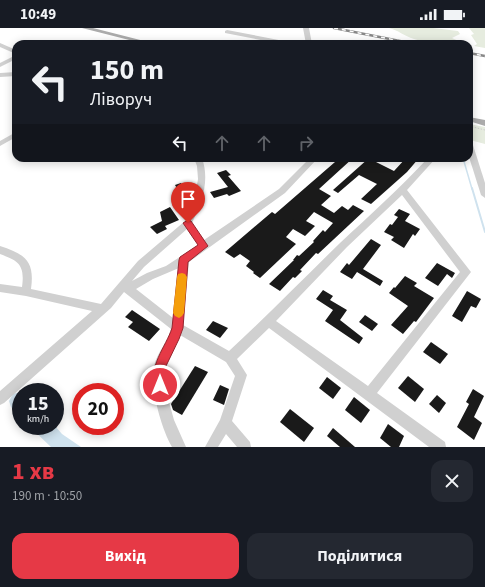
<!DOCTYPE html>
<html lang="uk">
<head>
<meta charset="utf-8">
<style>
  :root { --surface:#171b24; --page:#242831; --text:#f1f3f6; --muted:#9ea1a6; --accent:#e63946 }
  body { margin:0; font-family:"Source Sans 3",sans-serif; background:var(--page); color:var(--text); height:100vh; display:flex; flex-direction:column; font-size:15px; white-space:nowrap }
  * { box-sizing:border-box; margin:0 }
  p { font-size:13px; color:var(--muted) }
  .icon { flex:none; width:22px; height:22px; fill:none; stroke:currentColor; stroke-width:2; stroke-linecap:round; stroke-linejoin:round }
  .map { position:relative; height:419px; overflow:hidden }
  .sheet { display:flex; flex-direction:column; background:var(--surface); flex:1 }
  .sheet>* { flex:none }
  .hud { position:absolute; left:12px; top:12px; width:461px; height:122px; border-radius:12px; box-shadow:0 2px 10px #0003; background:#171b24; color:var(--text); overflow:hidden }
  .speed { position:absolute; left:12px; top:355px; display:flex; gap:8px; font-size:20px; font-weight:700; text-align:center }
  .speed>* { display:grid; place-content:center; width:52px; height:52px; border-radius:50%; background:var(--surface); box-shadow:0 2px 10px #0003; line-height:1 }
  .speed small { font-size:10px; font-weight:400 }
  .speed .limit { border:6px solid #d22; background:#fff; color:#111 }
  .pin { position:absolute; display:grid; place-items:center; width:34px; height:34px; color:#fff; margin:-41px -17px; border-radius:50% 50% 50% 0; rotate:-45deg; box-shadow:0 0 4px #0007 }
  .pin .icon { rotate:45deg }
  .me { position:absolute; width:44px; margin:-22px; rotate:0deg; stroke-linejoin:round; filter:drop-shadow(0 0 3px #0008) }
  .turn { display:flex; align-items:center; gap:14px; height:84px; padding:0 12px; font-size:18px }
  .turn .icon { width:52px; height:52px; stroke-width:2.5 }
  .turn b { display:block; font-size:28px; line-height:34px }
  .lanes { display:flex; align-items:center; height:38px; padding:0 12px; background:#0003; justify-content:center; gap:20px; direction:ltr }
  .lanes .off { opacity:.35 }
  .round { display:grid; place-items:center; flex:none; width:42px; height:42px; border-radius:12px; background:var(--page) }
  .head { display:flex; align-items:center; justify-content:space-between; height:68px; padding:0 12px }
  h1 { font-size:24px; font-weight:700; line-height:30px; color:var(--accent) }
  .primary-button { display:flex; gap:8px; margin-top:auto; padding:8px 12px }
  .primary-button a { flex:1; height:46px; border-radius:12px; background:var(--accent); color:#fff; font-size:16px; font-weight:700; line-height:46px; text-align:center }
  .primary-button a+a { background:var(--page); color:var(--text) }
  .status { display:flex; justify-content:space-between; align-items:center; height:28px; padding:0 20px; background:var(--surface); direction:ltr }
  .status svg { height:11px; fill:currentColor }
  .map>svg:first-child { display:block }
  .green { fill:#e6ecdf }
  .water { fill:#cfe2ee }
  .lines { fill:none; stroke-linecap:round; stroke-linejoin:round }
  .stream-far1 { stroke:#cfe2ee; stroke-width:1.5 }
  .stream { stroke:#cfe2ee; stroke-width:2 }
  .building { fill:#1a1a1a }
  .path { stroke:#cdcdcd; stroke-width:1; stroke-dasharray:1.5 1.5; stroke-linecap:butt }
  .minor { fill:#d0d0d0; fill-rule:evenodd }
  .major { fill:#ababab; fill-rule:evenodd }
  .rail-casing { stroke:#888; stroke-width:2.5 }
  .rail { stroke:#fff; stroke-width:1.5; stroke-dasharray:4; stroke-linecap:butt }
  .route { fill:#e63946; stroke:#96252e }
  .slow { fill:#f59e0b }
</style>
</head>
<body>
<div class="status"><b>10:49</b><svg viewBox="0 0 49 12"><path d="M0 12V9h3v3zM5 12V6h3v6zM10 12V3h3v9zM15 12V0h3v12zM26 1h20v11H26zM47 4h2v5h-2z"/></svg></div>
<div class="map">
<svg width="485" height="419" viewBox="0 0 485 419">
  <rect width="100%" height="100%" fill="#fff"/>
  <g class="green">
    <path d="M389,0H433L458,3L460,6L452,10L465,16C449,16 430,16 414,11C404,8 398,2 389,0Z"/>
    <polygon points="469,0 485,0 485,20 474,18 477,16 471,7 474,6"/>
    <polygon points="469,96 485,99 485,116 470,112"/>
  </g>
  <g class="water">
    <polygon points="23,363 24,364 21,364 21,390 11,379 9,373 13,366"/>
    <polygon points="29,398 55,398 62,406 81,419 51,419"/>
  </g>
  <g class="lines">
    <polyline class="stream-far1" points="463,130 472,161"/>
    <polyline class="stream" points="472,160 485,204"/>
  </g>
  <g class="building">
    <polygon points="327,130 353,130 319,161 331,168 321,177 334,185 342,178 348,182 353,177 364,183 318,226 316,225 300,242 302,243 295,250 293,249 280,263 269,256 294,232 293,232 297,227 299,228 314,214 313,213 323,202 325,204 333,195 314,184 306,193 315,198 305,208 293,201 286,209 296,216 260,250 253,245 254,244 246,238 250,233 240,226 234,230 225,224 272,184 275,186 335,134"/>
    <polygon points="369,130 380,130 376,134 394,143 406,130 419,130 407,144 371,176 361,171 377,156 359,147 338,165 333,162"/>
    <polygon points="226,142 231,147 228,148 241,163 229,168 227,166 214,170 210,164 228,159 217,145"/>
    <polygon points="181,155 189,170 180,172 176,163 178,162 175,157"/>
    <polygon points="170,179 179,192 165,198 167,201 157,206 150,199 162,193 160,184"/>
    <polygon points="399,181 410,186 405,193 420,201 415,208 413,206 404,220 391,212 394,209 384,204 390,196 392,197 398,189 394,187"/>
    <polygon points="371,211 381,217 363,241 383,253 380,258 357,244 352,251 340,244 347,235 349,237"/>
    <polygon points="437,235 455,245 452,250 447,246 438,258 425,250"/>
    <polygon points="405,248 417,255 414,258 434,270 416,294 414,293 403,306 391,297 408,278 389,265 394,259 395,260"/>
    <polygon points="323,262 333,268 330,272 347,282 340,292 363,310 359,316 325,293 333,282 316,271"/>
    <polygon points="467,263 481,271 476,280 471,278 462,294 452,288"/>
    <polygon points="132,282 160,301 149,313 128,299 133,294 125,289"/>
    <polygon points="365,287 378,296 372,303 359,294"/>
    <polygon points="213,293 228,300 220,310 206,302"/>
    <polygon points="431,314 448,326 440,336 423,324"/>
    <polygon points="195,338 208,344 182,387 173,382 171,376"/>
    <polygon points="408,348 424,361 415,374 398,360"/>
    <polygon points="327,349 341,360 333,371 319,360"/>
    <polygon points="220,357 229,361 224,377 213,372"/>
    <polygon points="473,361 484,368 474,389 482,395 474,412 457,399 469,376 466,374"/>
    <polygon points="437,367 446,375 439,385 429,376"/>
    <polygon points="354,369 370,382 361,395 345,382"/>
    <polygon points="290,381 314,400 304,414 280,394"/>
    <polygon points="388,396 404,408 399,419 391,419 380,410"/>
    <polygon points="333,400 355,419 340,419 327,408"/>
  </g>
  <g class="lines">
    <polyline class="path" points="469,98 485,102"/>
    <g class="minor">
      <polygon points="303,0 309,0 312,16 306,16"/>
      <polygon points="227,2 289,14 292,16 281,16 225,5 225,3"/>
      <polygon points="0,15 16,22 16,26 0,19"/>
      <polygon points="16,27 16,31 0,39 0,35"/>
      <polygon points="16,44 16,48 0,49 0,45"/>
      <polygon points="16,104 16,109 0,118 0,113"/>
      <polygon points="469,115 473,117 485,155 485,170 481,167 469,129"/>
      <path d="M194,130H202C210,153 202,174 192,195L204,212L279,161L310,130H318L285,165L189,234L183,297L229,323C267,288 303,251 340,215C370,187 400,160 428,130H436L407,162L471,244L377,365L445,414L446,419H429L269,300L237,331L247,347L232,393L250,414L251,419H237L226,406L218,419H205L220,392L235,348L226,334L180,307L167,334L165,345L167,367L174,392L186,419H172C161,400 150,360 154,338C157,324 168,314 171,301L124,264L111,280L4,375L0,377V363L92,283L26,268L0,264V256L22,259C25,237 19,233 0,226V218C25,226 35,233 31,261L101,276L138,233L185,193L194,174L198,151L197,138ZM402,167L460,244L368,358L276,293L347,219ZM187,201L198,217L166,238L147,245L132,253L144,239ZM179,240L173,290L136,261L153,251Z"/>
    </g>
    <g class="major">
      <polygon points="82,0 93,0 156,16 145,16"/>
      <polygon points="469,89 485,92 485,98 469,93"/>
    </g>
    <defs>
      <g id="rail">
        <polyline points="334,0 415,16"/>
        <polyline points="469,25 485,28"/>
      </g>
    </defs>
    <use href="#rail" class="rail-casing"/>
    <use href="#rail" class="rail"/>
  </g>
  <path class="route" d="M188,192L191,193L208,218L188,234L183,300L179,311L166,338V357L165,361L160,363L156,361C147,339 166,319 172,300L179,232L180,229L198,217L183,195Z"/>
  <polygon class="slow" points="182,245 185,246 187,249 184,285 182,288 179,290 175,288 173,285 177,249 178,246"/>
</svg>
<div class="speed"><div>15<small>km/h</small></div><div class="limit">20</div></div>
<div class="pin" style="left:188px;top:195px;background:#d93025"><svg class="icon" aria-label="arrive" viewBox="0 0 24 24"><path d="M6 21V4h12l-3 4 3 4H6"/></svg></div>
<svg class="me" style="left:160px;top:357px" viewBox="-20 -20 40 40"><circle r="17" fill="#e63946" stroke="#fff" stroke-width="3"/><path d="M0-11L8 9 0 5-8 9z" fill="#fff"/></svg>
<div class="hud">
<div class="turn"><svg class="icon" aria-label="left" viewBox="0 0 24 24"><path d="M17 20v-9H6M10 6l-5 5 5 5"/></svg><div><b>150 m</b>Ліворуч</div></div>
<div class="lanes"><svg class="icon" aria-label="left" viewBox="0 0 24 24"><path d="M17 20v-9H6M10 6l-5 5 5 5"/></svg><svg class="icon off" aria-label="ahead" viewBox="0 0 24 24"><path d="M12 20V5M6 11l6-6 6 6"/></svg><svg class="icon off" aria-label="ahead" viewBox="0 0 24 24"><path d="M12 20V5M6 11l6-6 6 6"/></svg><svg class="icon off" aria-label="right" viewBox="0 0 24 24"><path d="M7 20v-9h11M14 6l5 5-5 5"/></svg></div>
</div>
</div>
<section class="sheet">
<div class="head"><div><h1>1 хв</h1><p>190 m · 10:50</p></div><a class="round"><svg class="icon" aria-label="close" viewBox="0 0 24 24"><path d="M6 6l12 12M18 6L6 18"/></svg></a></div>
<div class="primary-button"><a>Вихід</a><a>Поділитися</a></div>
</section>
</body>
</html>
